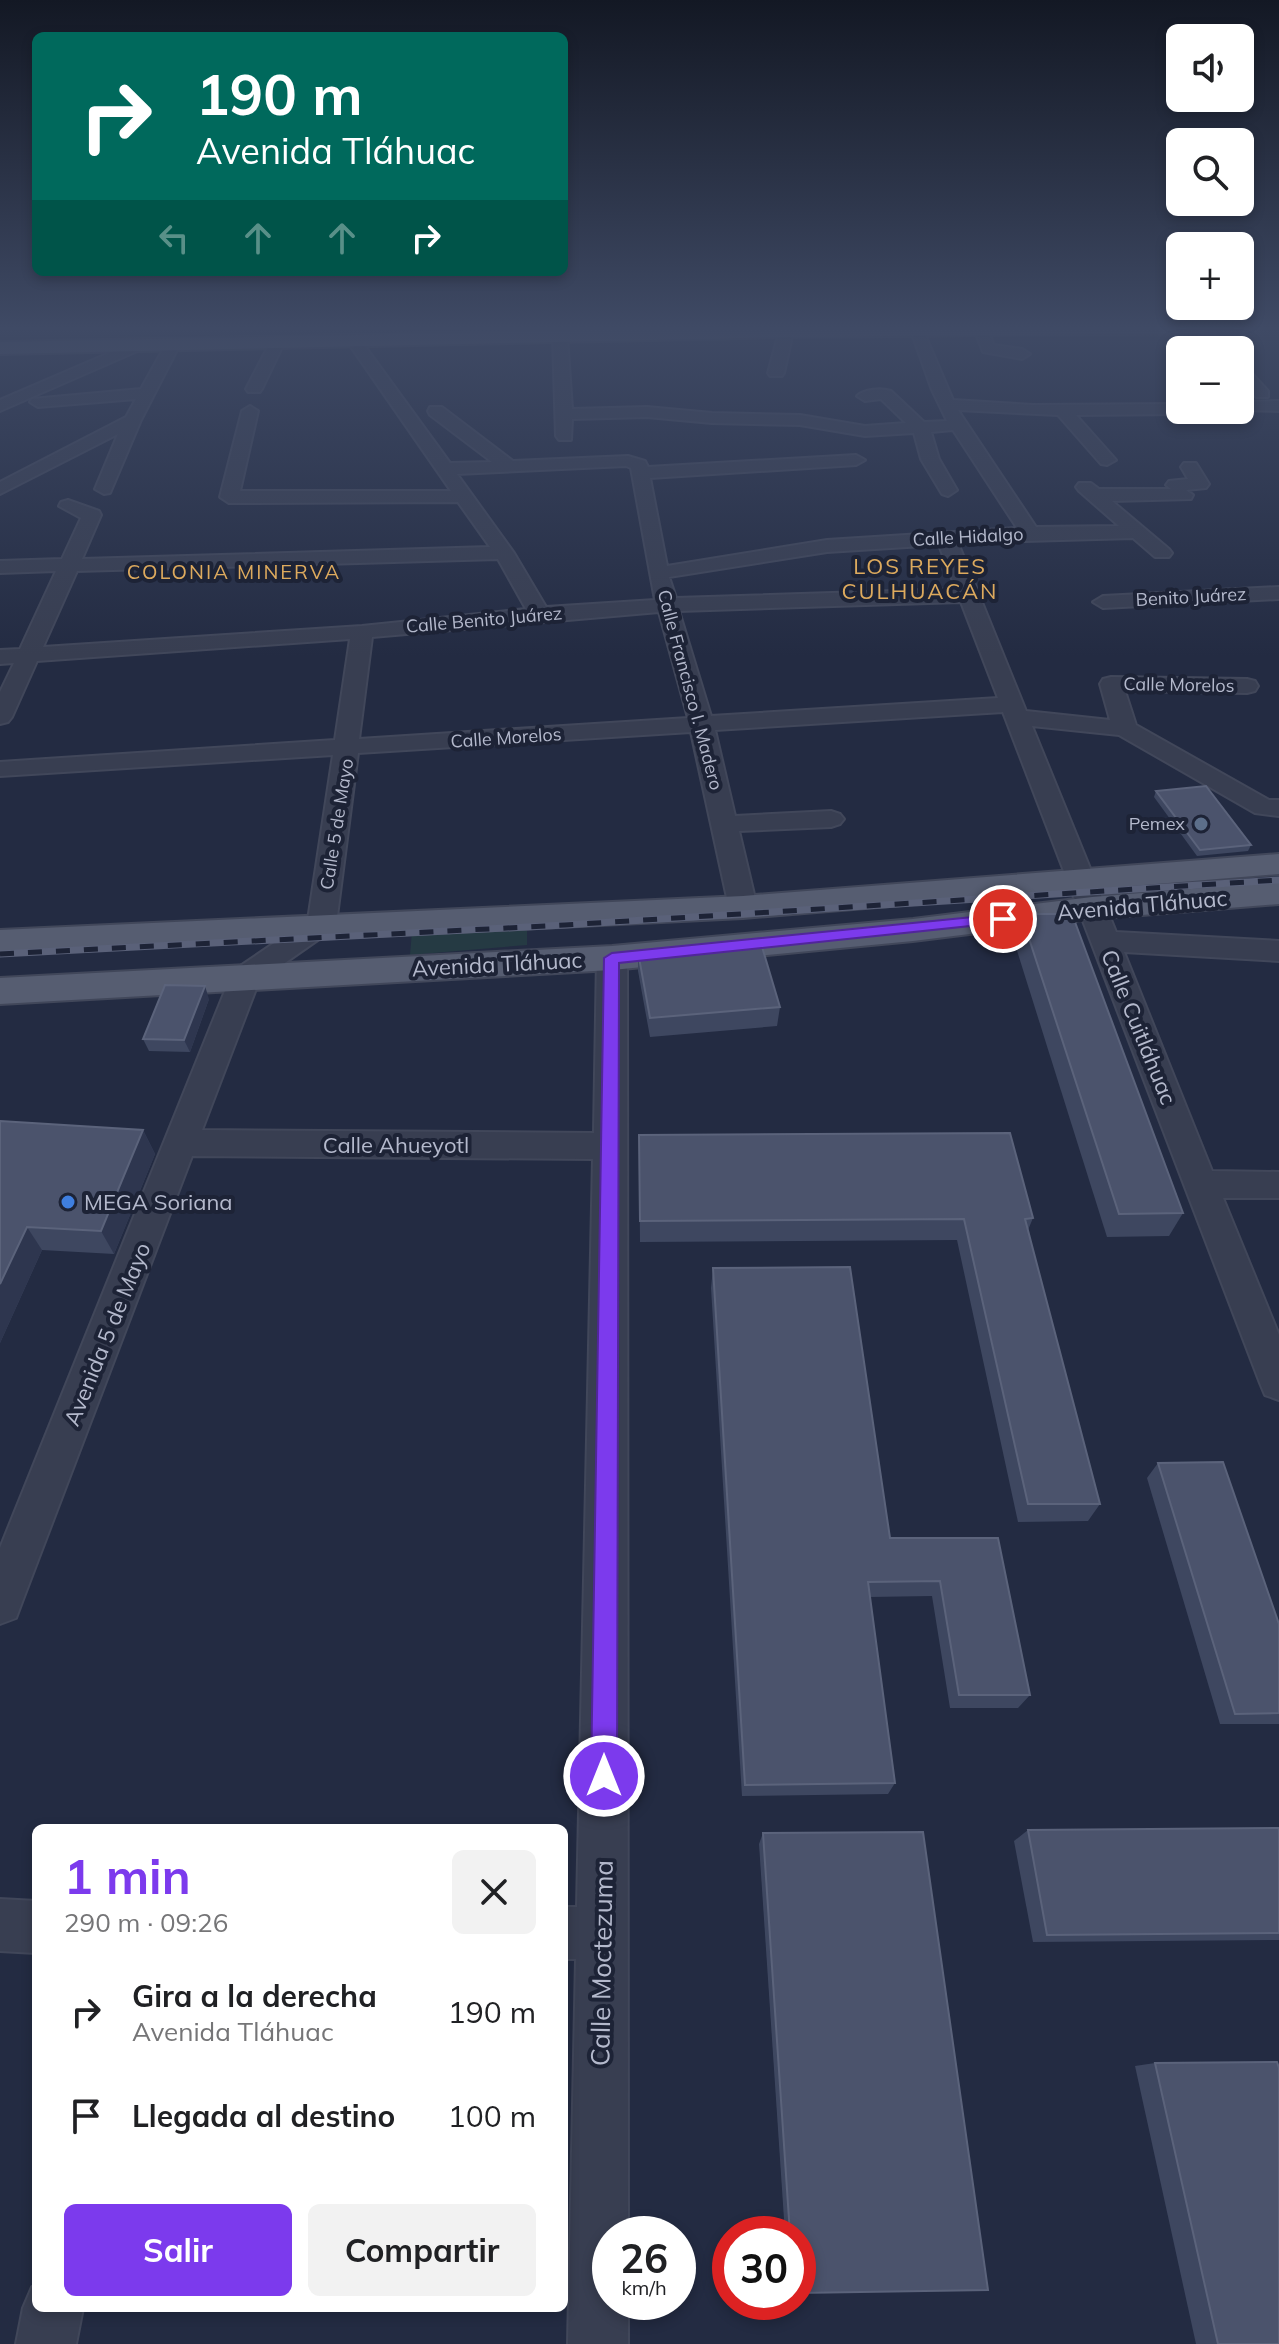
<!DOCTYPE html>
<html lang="es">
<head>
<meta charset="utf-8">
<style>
  :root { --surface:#fff; --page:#f2f2f2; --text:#202124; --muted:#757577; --accent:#7c3aed }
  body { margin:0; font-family:Mulish,sans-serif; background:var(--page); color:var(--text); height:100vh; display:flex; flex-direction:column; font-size:30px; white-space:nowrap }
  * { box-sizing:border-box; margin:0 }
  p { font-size:26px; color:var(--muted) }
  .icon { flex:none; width:44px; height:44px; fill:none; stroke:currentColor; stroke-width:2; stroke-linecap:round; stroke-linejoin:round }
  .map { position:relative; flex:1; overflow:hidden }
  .side { position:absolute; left:32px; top:1824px; width:536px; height:488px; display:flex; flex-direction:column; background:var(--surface); border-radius:12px; box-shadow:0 4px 12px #0003 }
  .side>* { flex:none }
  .top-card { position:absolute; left:32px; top:32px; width:536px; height:244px; border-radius:12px; box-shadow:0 4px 12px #0003; background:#00695c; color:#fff; overflow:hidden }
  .controls { position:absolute; left:1166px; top:24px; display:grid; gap:16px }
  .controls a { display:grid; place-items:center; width:88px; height:88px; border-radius:12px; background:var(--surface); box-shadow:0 4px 12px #0003; font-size:40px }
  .speed { position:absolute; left:592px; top:2216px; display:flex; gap:16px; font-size:40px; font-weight:700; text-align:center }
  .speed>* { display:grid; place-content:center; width:104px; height:104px; border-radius:50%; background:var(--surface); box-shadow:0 4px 12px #0003; line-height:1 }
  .speed small { font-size:20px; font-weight:400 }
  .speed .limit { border:12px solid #d22; background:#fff; color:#111 }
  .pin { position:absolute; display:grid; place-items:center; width:68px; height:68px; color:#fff; margin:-34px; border:4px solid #fff; border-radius:50%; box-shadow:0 2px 8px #0007 }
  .me { position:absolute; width:88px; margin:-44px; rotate:0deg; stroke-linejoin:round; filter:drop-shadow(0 0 6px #0008) }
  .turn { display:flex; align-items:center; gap:28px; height:168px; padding:0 32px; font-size:36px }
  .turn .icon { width:104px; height:104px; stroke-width:2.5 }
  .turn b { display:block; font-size:56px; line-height:68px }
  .lanes { display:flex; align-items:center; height:76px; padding:0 32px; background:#0003; justify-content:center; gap:40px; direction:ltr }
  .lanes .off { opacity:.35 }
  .round { display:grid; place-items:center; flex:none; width:84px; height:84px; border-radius:12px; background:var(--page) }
  .summary { display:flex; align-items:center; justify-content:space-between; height:136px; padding:0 32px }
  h1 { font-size:48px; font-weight:700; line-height:60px; color:var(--accent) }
  .button { display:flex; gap:16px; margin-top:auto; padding:16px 32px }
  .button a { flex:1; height:92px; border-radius:12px; background:var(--accent); color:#fff; font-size:32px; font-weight:700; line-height:92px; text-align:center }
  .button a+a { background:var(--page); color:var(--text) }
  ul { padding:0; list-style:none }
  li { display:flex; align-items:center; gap:24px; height:104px; padding:0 32px }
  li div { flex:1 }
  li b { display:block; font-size:30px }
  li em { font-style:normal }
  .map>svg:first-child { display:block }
  .green { fill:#253a43 }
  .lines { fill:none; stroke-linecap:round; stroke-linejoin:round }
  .minor-casing { stroke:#41475a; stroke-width:4 }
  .major-casing { stroke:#41475a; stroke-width:4 }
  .minor { fill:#383e51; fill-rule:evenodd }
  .major { fill:#565d71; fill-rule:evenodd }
  .rail-casing { stroke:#5a6179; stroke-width:7 }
  .rail { stroke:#1d2336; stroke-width:5; stroke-dasharray:14; stroke-linecap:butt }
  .wall { fill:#3e4760 }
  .shaded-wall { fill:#2e364f }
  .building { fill:#4b536c; stroke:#5b637b; stroke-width:2 }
  .route { fill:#7c3aed; stroke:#51269a; stroke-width:2 }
  .service-dot { fill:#5c6f8a; stroke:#1d2336; stroke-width:3 }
  .shop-dot { fill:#3f7fe0; stroke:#1d2336; stroke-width:3 }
  .labels { text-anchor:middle; stroke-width:8; stroke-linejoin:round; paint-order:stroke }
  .far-street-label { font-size:18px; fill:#b4b9cc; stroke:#1d2336 }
  .far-poi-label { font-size:18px; fill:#b4b9cc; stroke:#1d2336; text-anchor:end }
  .far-neighbourhood-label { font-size:20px; letter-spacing:2px; fill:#ddaa5e; stroke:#1d2336 }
  .far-quarter-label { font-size:22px; letter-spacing:2px; fill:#ddaa5e; stroke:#1d2336 }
  .street-label { font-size:22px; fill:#b4b9cc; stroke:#1d2336 }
  .poi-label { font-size:22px; fill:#b4b9cc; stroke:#1d2336; text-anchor:start }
  .near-street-label { font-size:26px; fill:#b4b9cc; stroke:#1d2336 }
</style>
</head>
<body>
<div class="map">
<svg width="1279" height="2344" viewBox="0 0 1279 2344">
  <rect width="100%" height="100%" fill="#232b42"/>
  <polygon class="green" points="527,926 527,945 410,955 412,931"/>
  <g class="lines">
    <defs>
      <g id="minor">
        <polygon points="788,328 793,332 784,373 782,376 770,376 768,373 779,332"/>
        <path d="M910,328L923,330L953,400L1033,405L1180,404V410H1188L1180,414L1076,415L1116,460L1107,465L1101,464L1058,415L958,410L1036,527L1119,526L1079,491L1076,487L1079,483H1091L1099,489H1171L1166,485L1169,481L1188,479L1181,467L1184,463H1196L1209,484L1206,488L1186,490L1193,495L1191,499L1112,501L1169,549L1172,553L1169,557H1155L1133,538L958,543L1026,711L1110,720L1100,684L1103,679L1111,677L1247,679L1255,681L1258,686L1255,691L1247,693L1125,691L1136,725L1269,800H1279V816L1255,813L1119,735L1032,726L1116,932L1279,941V961L1124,952L1212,1171L1279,1172V1198H1223L1279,1335V1400L1265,1395L1260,1383L1003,712L715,730L735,816L831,811L840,814L844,819L840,824L831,827L739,831L757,907L753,913L743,916L733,913L729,907L691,732L358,753L336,924L332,930L259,981L202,1130L594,1133L597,958L602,951L612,948L622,951L627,958L628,2234H610V2302H628V2344H568L576,1959H564V1907H577L593,1159L192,1156L22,1602L16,1618L0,1624V1548L231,976L236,969L308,920L333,755L0,776V762L335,740L350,639L37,661L12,717L8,722L0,724V692L14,663L0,664V650L20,649L56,571L0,573V561L62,559L81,518L59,506L61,502L68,500L99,511L101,515L82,559L490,547L458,502L229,503L220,497L242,411L250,406L258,411L240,491H451L347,341L354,337L359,338L450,463L492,462L430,415L428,411L430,407H442L513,461L628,456L645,461L648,467L856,455L865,460L856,465L650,478L667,566L827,540L1017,528L953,430L931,432L939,459L957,490L948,496L942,494L921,459L914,433L865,436L800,425L712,423L647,417L572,419L571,440H559L556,436L553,336L560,332L567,336L572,409L647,407L712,413L800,415L865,426L906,423L881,399L865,401L857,396C864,389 881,388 891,391L924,422L947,421L932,390ZM626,466L631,468L655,600L546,607L514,553L457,474ZM939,545L956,589L676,598L669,577L827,552ZM498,559L526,609L362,626L43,647L77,571ZM961,602L998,698L711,716L679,611ZM659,612L688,718L359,739L372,637Z"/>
        <polygon points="974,328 986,328 994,345 1022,349 1030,354 1022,359 983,352"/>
        <polygon points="1194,328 1209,328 1229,350 1213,350"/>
        <polygon points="277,339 284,343 262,389 260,392 248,392 246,389 270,343"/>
        <polygon points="173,340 180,344 141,420 110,493 104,494 95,489 118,434 0,494 0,482 126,417 136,399 38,407 30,402 32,399 141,389 166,344"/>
        <polygon points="137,341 145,346 142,349 0,411 0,400"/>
        <polygon points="1240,365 1246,367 1268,391 1268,397 1256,397 1240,379"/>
        <polygon points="1279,401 1279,411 1234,410 1240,410 1240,402"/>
        <polygon points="1279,587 1279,599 1103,608 1093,602 1103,596"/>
        <polygon points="0,1899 36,1901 36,1953 0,1951"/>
        <polygon points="36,2285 36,2308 83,2308 76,2344 16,2344 23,2308 32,2287"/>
      </g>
      <g id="major">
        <polygon points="706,328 1212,328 1203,333 786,337 0,354 0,342"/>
        <polygon points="1279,854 1279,874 743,918 0,954 0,930 743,896"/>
        <polygon points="1279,882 1279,904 1092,919 913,941 612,970 0,1004 0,978 612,946 913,919 1092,897"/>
      </g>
    </defs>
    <use href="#minor" class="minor-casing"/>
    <use href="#major" class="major-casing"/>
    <use href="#minor" class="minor"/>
    <use href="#major" class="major"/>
    <defs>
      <polyline id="rail" points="0,954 565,925 1279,880"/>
    </defs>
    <use href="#rail" class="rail-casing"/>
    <use href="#rail" class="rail"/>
  </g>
  <g class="wall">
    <polygon points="1156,791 1251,845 1248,851 1197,856 1154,797"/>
    <polygon points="1021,914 1183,1213 1169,1236 1107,1237 1013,938"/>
    <polygon points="638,952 780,1007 777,1026 650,1037 638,971"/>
    <polygon points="209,999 190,1052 149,1051 143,1039"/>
    <polygon points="0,1121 143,1130 155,1154 114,1254 42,1250 0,1343"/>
    <polygon points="639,1135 1033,1218 1028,1230 1100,1504 1088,1521 1018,1522 957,1240 640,1242"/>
    <polygon points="713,1268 890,1538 998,1538 1030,1695 1018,1708 950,1708 932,1596 870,1597 895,1783 888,1794 742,1796 711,1288"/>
    <polygon points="1158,1463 1279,1624 1279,1724 1220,1724 1147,1478"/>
    <polygon points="1279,1828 1279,1940 1033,1942 1014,1841 1028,1830"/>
    <polygon points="763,1833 798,2234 785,2234 759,1844"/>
    <polygon points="1155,2063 1279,2344 1196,2344 1135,2066"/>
  </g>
  <g class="shaded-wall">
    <polygon points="205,986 209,999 190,1052 184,1040"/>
    <polygon points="143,1130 155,1154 114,1254 101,1231"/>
    <polygon points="27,1227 42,1250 0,1343 0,1284"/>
  </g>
  <g class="building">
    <polygon points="1206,786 1251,845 1200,850 1156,791"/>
    <polygon points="1021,914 1072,914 1183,1213 1119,1214"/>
    <polygon points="760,940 780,1007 650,1018 638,952"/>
    <polygon points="165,985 205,986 184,1040 143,1039"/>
    <polygon points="0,1121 143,1130 101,1231 27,1227 0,1284"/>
    <polygon points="1010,1133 1033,1218 1025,1219 1100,1504 1028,1504 964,1219 640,1221 639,1135"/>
    <polygon points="850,1267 890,1538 998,1538 1030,1695 959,1695 940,1581 868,1582 895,1783 745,1785 713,1268"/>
    <polygon points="1223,1462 1279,1624 1279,1713 1235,1714 1158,1463"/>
    <polygon points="1279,1828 1279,1933 1047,1935 1028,1830"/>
    <polygon points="923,1832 988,2290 798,2293 798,2234 790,2234 763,1833"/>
    <polygon points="1277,2062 1279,2068 1279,2344 1218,2344 1155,2063"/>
  </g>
  <linearGradient id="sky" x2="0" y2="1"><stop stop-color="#131824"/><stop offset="0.5" stop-color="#3f4a65"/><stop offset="1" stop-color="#3f4a65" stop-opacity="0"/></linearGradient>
  <rect width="1279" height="656" fill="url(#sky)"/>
  <polygon class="route" points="1003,914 1008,915 1008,922 619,963 617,1776 613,1785 604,1789 595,1785 591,1776 604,958 612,953"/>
  <circle class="service-dot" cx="1201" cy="824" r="8"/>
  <circle class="shop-dot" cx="68" cy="1202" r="8"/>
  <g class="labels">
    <g class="far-street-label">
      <text transform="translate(968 537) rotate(-3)" y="6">Calle Hidalgo</text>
      <text transform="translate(1191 597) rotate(-3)" y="6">Benito Juárez</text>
      <text transform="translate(484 620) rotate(-5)" y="6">Calle Benito Juárez</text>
      <text transform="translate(1179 685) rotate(1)" y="6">Calle Morelos</text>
      <text transform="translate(690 690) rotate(75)" y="6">Calle Francisco I. Madero</text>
      <text transform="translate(506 738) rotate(-4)" y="6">Calle Morelos</text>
      <text transform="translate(337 824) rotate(-81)" y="6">Calle 5 de Mayo</text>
    </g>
    <g class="far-poi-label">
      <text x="1185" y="830">Pemex</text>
    </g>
    <g class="far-neighbourhood-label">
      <text x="234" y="579">COLONIA MINERVA</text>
    </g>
    <g class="far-quarter-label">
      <text x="920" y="574">LOS REYES<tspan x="920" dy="25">CULHUACÁN</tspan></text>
    </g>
    <g class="street-label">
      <text transform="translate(1142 905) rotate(-5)" y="8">Avenida Tláhuac</text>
      <text transform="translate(497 964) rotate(-3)" y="8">Avenida Tláhuac</text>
      <text transform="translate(1139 1027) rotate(68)" y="8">Calle Cuitláhuac</text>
      <text x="396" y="1153">Calle Ahueyotl</text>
      <text transform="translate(107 1334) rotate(-68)" y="8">Avenida 5 de Mayo</text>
    </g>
    <g class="poi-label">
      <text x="84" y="1210">MEGA Soriana</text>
    </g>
    <g class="near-street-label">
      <text transform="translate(602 1963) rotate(-89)" y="9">Calle Moctezuma</text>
    </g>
  </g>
</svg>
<div class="controls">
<a><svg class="icon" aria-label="sound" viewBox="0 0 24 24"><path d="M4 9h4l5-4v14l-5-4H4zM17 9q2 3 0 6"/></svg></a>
<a><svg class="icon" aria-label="search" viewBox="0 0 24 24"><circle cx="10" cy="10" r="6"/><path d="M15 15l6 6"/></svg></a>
<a>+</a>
<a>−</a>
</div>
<div class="speed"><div>26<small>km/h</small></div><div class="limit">30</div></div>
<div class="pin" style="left:1003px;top:919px;background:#d93025"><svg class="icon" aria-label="arrive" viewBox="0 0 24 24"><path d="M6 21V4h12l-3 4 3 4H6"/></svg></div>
<svg class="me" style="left:604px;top:1776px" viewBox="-20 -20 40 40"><circle r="17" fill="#7c3aed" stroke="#fff" stroke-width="3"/><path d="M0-11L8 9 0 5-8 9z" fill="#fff"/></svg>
<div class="top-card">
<div class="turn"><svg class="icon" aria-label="right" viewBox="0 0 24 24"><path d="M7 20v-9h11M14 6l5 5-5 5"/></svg><div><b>190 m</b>Avenida Tláhuac</div></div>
<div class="lanes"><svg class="icon off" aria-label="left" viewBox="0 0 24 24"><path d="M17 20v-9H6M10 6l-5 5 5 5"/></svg><svg class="icon off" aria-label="ahead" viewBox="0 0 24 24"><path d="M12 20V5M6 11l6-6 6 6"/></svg><svg class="icon off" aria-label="ahead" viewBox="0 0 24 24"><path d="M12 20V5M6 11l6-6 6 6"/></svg><svg class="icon" aria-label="right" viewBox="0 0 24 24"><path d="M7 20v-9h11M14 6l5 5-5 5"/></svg></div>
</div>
<section class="side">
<div class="summary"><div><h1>1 min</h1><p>290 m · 09:26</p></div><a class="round"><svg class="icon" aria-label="close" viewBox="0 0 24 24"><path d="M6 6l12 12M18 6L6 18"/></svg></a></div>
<ul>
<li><svg class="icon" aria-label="right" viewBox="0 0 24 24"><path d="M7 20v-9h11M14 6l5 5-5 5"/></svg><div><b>Gira a la derecha</b><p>Avenida Tláhuac</p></div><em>190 m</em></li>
<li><svg class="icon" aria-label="arrive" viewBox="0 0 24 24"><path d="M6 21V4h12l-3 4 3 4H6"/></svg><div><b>Llegada al destino</b></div><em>100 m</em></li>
</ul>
<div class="button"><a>Salir</a><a>Compartir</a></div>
</section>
</div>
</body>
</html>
